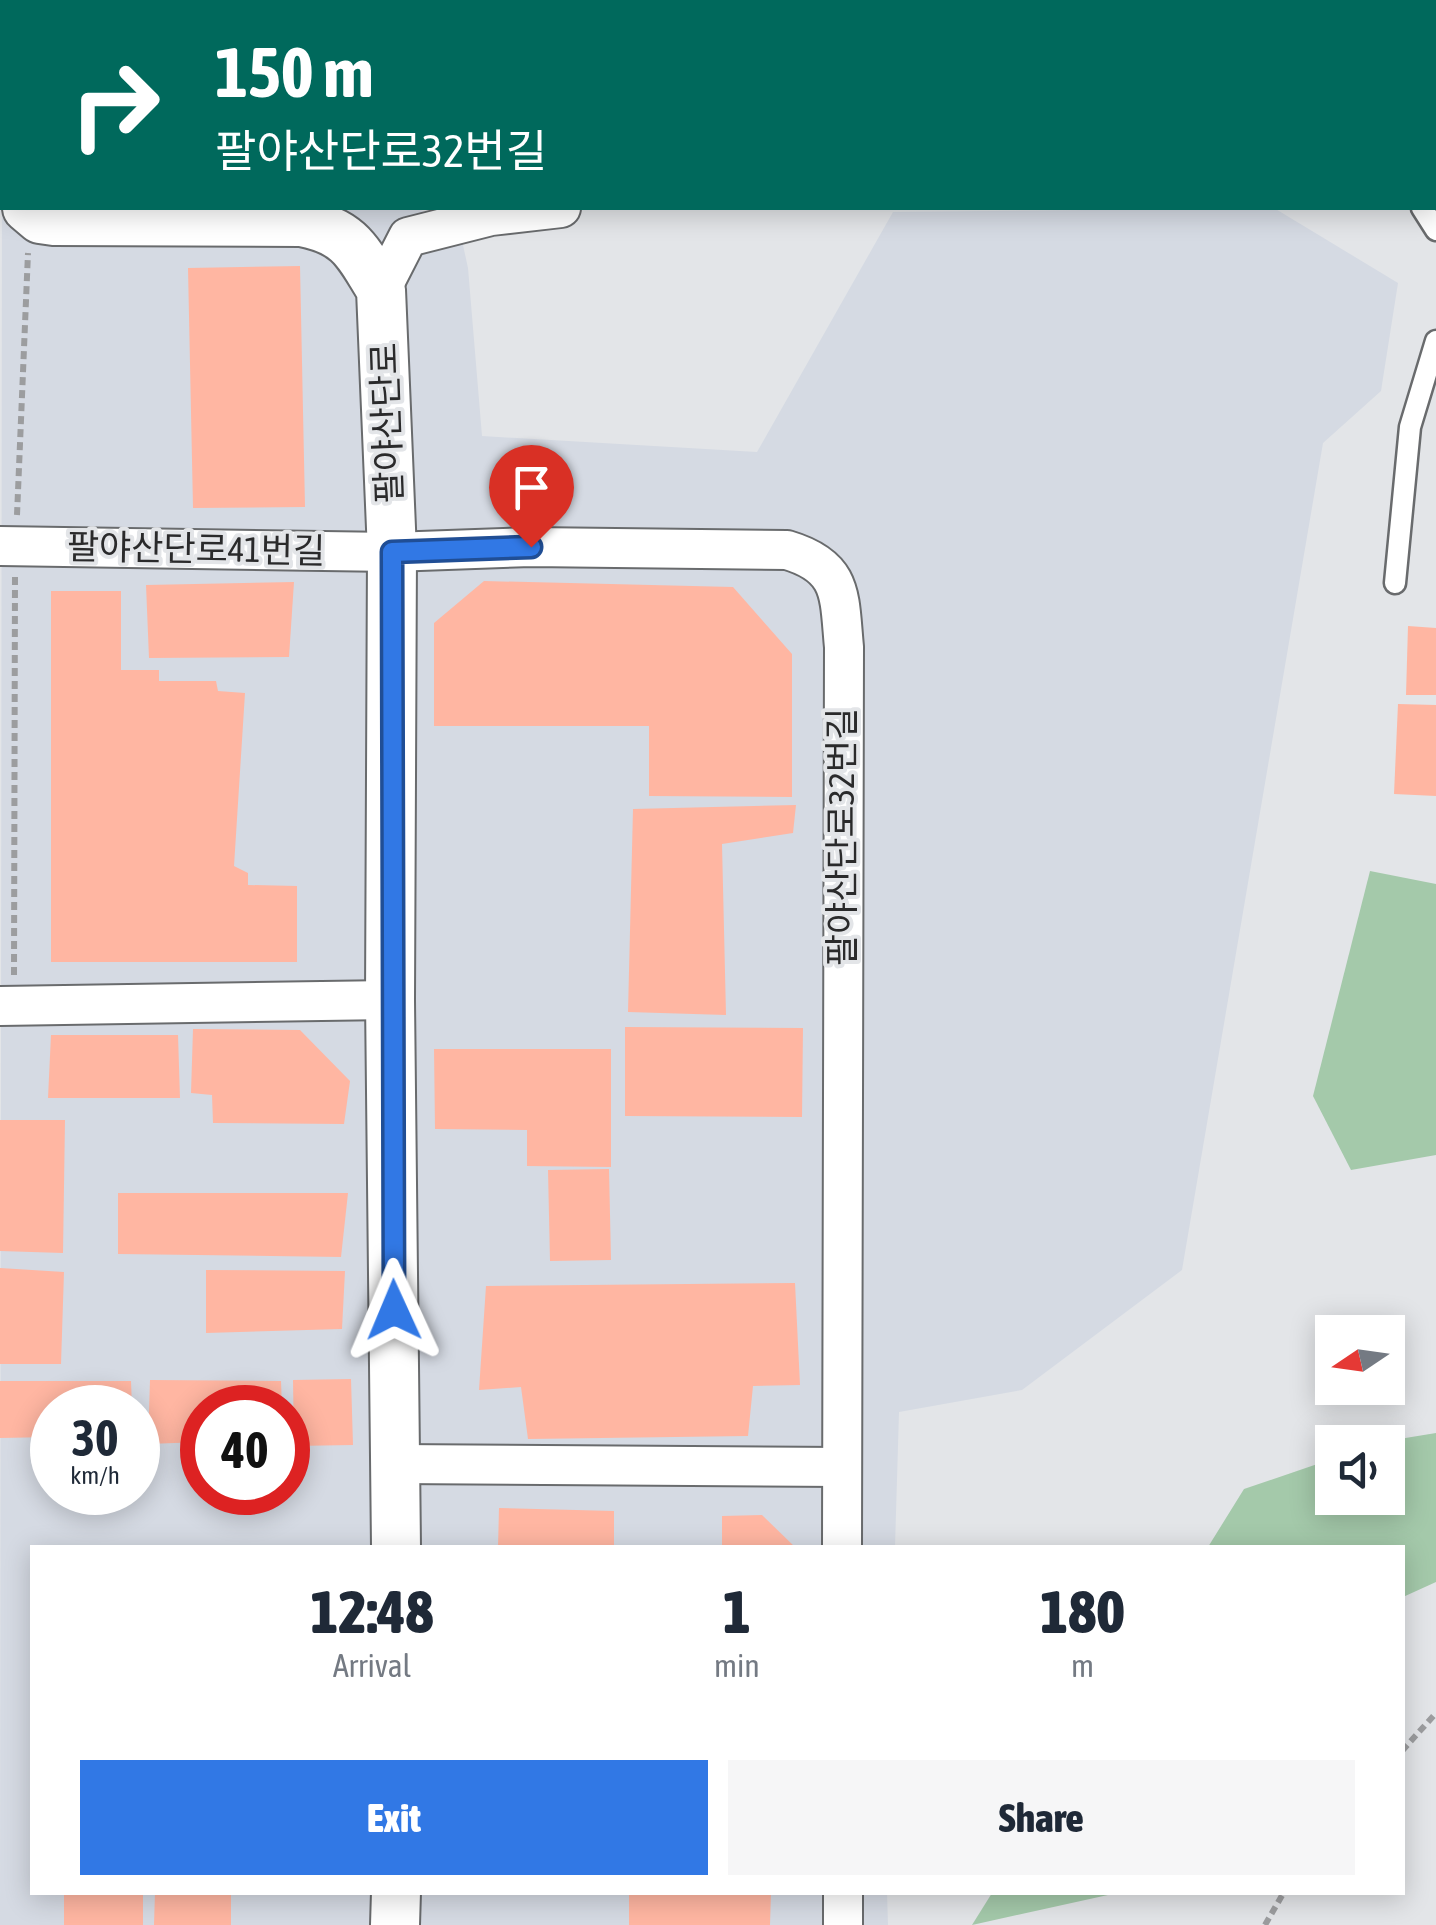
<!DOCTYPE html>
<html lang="en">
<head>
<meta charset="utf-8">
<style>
  :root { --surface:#fff; --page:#f6f6f7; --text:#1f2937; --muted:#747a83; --accent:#3178e5 }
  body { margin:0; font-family:"Asap Condensed","Noto Sans KR",sans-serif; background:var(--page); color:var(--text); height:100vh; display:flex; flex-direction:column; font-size:38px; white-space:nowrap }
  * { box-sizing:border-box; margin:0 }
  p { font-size:32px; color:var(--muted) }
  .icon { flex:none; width:55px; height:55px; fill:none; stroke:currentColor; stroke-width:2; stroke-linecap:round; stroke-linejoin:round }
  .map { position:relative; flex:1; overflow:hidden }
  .sheet { position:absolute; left:30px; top:1545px; width:1375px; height:350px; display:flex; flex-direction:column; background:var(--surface); border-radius:0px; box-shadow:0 5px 25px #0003 }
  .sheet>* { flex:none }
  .banner { position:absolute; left:0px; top:0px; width:1438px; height:210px; box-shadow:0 5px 25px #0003; background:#00695c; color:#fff; overflow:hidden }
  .needle { width:65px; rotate:257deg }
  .controls { position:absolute; left:1315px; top:1315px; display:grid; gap:20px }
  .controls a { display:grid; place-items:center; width:90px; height:90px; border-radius:0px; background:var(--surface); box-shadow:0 5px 25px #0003; font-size:50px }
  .speed { position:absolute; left:30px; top:1385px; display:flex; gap:20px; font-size:50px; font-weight:700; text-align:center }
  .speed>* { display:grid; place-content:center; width:130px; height:130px; border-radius:50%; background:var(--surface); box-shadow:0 5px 25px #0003; line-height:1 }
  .speed small { font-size:25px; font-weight:400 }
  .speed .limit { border:15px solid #d22; background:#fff; color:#111 }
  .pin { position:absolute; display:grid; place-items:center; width:85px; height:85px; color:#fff; margin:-102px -42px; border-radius:50% 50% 50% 0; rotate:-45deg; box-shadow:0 0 10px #0007 }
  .pin .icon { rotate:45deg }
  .me { position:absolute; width:110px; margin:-55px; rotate:359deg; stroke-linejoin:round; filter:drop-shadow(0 0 8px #0008) }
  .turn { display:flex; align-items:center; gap:35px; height:210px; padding:0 50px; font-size:45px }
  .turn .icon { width:130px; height:130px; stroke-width:2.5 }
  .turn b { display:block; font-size:70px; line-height:85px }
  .eta { display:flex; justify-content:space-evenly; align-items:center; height:170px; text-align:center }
  .eta b { font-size:60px; font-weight:800; line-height:70px }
  .cta { display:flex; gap:20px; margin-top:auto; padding:20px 50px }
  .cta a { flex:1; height:115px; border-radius:0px; background:var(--accent); color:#fff; font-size:40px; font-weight:800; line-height:115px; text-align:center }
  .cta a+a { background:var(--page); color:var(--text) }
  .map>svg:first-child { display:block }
  .built { fill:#d5dae3; fill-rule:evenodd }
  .green { fill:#a4c9aa }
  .building { fill:#ffb6a2 }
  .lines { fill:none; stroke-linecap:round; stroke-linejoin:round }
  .service-casing { stroke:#696b6d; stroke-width:25 }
  .minor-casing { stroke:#696b6d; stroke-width:42 }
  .tertiary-casing { stroke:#696b6d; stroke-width:52 }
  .path { stroke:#9c9d9f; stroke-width:6; stroke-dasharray:8 5; stroke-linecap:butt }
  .service { stroke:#fff; stroke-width:20 }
  .minor { stroke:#fff; stroke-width:38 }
  .tertiary { stroke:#fff; stroke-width:48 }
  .route-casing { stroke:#204e95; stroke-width:25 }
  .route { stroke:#3178e5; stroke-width:18 }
  .labels { text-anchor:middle; stroke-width:8; stroke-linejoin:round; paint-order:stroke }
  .street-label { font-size:35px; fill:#2a2a2b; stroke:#e3e5e8 }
</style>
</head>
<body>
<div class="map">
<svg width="1436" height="1925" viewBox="0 0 1436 1925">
  <rect width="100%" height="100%" fill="#e3e5e8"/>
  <path class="built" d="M2,148V208H418L461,236L468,268L482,436L757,452L893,212L1274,208L1398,283L1381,391L1323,443L1182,1270L1022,1390L899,1412L895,1547L32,1548V1892H887L888,1925H0ZM52,1408H138V1492H52ZM202,1408H288V1492H202Z"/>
  <g class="green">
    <polygon points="1370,871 1436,884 1436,1155 1351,1170 1313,1096"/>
    <polygon points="1436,1433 1436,1582 1403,1597 1402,1548 1208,1547 1244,1489 1332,1459 1332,1498 1388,1498 1388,1442 1381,1442"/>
    <polygon points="992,1893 992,1892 1117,1893 972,1925"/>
  </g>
  <g class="building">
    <polygon points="300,266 305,507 193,508 188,268"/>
    <polygon points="484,581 733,587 792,654 792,797 649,796 649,726 434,726 434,623"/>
    <polygon points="294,582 289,657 149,658 146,585"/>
    <polygon points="51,591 121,591 121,670 159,670 159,681 216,681 218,691 245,693 234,866 248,873 248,885 297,886 297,962 51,962"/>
    <polygon points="1408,626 1436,628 1436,695 1406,695"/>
    <polygon points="1398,704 1436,705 1436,796 1394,794"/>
    <polygon points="796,805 793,833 722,844 726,1015 628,1012 633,809"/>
    <polygon points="625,1027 803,1028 802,1117 625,1116"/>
    <polygon points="193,1029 300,1030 350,1081 344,1124 213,1123 212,1095 191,1093"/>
    <polygon points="51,1035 178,1035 180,1098 48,1098"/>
    <polygon points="434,1049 611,1049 611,1167 527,1166 527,1130 435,1129"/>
    <polygon points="0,1120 65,1120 63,1253 0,1251"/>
    <polygon points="609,1169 611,1260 550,1261 548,1170"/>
    <polygon points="118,1193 348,1193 341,1257 118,1254"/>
    <polygon points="0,1268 64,1272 61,1364 0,1364"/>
    <polygon points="206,1270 345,1271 342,1329 206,1333"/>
    <polygon points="795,1283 800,1385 753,1386 748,1436 528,1439 521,1387 479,1390 486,1286"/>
    <polygon points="351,1379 353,1445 294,1446 293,1380"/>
    <polygon points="150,1380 281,1381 282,1408 202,1408 202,1442 148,1444"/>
    <polygon points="0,1381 131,1381 132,1408 52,1408 52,1437 0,1438"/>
    <polygon points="499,1508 614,1511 614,1548 498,1548"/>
    <polygon points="762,1515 796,1548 722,1548 722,1516"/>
    <rect x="64" y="1892" width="79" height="33"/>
    <polygon points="155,1892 231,1892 231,1925 154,1925"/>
    <polygon points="629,1892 771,1892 770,1925 629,1925"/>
  </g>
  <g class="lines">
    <defs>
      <g id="service">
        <polyline points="1308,0 1309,2"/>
        <polyline points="0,48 2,55"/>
        <polyline points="1422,208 1436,230"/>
        <polyline points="1395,583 1410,427 1436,341"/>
      </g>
      <g id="minor">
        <polyline points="1435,72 1436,72"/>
        <polyline points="381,290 408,237 491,216 561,208"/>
        <path d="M0,546L392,552L531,547L787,550C844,567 839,596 844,647L842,1548"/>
        <polyline points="0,1006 390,1000"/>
        <polyline points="396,1464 841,1467"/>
        <polyline points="843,1925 843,1892"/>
      </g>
      <g id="tertiary">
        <path d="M27,208L40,219L54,221L301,222C349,231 357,250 381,290L392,552L390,1000L396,1548"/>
        <polyline points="395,1925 396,1892"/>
      </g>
    </defs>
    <use href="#service" class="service-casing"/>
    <use href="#minor" class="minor-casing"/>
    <use href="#tertiary" class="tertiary-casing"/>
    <g class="path">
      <polyline points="17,515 28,253"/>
      <polyline points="14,975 15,577"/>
      <polyline points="1402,1751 1436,1713"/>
      <polyline points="1265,1925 1284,1892"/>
    </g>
    <use href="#service" class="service"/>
    <use href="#minor" class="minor"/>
    <use href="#tertiary" class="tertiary"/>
  </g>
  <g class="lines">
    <defs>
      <polyline id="route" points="394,1310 392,552 531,547"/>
    </defs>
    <use href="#route" class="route-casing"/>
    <use href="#route" class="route"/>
  </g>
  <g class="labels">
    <g class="street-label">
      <text transform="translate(387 423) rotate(-92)" y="12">팔야산단로</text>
      <text transform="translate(196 549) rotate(1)" y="12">팔야산단로41번길</text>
      <text transform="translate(842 837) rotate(-90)" y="12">팔야산단로32번길</text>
    </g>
  </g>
</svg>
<div class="controls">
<a><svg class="needle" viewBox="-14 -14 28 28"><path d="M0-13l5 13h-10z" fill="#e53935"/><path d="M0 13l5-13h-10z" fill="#747a83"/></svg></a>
<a><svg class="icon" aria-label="sound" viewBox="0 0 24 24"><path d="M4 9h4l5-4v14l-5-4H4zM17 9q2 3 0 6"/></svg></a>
</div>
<div class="speed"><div>30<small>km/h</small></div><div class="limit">40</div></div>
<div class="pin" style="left:531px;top:547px;background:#d93025"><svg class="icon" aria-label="arrive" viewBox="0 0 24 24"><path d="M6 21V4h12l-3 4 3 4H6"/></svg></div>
<svg class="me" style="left:394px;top:1310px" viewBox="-20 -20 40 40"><path d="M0-17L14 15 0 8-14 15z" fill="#3178e5" stroke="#fff" stroke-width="4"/></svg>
<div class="banner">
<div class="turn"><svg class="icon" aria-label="right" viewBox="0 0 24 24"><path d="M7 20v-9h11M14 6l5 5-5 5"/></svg><div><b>150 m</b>팔야산단로32번길</div></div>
</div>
<section class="sheet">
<div class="eta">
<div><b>12:48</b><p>Arrival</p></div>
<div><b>1</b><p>min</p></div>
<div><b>180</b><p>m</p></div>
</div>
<div class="cta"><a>Exit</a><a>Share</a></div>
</section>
</div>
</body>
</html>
